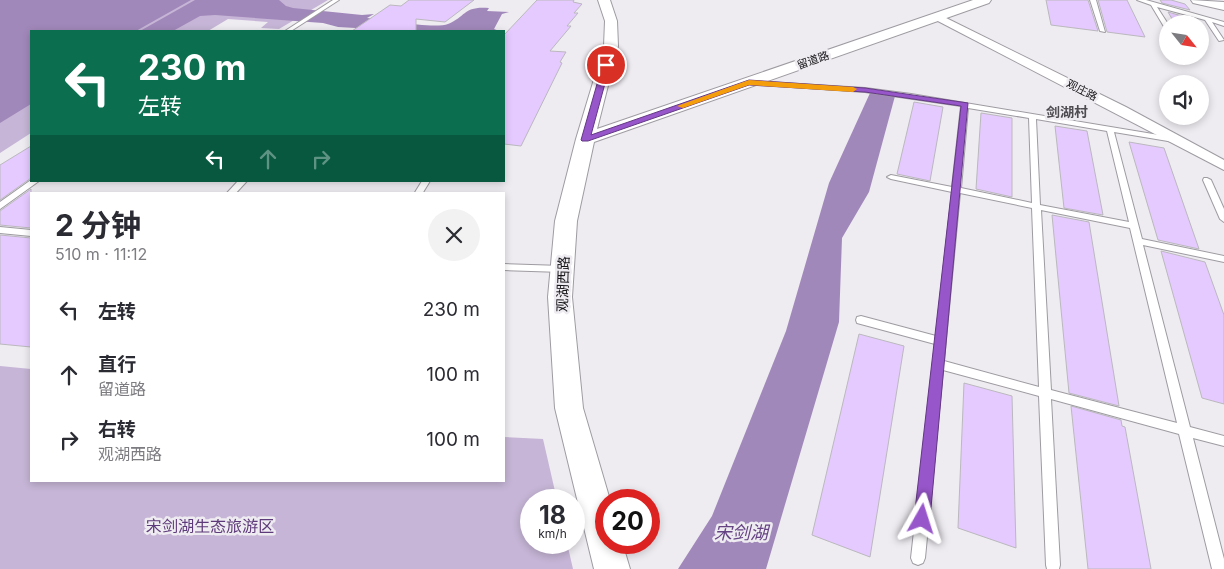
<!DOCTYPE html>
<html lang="zh">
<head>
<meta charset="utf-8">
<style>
  :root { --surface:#fff; --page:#f2f2f3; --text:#2b2b33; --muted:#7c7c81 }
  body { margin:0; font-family:Inter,"Noto Sans SC",sans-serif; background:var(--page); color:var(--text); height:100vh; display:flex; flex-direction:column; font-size:19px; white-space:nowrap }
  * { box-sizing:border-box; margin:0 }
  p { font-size:16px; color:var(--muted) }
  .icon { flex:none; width:28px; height:28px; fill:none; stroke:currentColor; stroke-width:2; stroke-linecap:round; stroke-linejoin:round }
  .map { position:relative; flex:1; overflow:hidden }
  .drawer { position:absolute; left:30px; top:192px; width:475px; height:290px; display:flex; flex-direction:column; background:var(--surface); border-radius:0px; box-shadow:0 2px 8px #0003 }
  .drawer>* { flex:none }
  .hud { position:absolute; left:30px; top:30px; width:475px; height:152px; border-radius:0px; box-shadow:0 2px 8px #0003; background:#0b6e4f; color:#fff; overflow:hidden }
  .needle { width:32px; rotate:120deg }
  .controls { position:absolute; left:1159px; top:15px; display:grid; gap:10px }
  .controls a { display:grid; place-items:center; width:50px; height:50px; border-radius:50%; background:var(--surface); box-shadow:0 2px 8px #0003; font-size:25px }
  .speed { position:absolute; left:520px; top:489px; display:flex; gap:10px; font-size:25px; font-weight:700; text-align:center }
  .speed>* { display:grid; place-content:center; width:65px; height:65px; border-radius:50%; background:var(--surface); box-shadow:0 2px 8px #0003; line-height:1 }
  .speed small { font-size:12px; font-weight:400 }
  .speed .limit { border:8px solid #d22; background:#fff; color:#111 }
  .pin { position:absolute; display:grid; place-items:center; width:42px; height:42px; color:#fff; margin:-21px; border:2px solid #fff; border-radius:50%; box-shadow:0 1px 5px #0007 }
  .me { position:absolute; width:55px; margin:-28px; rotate:6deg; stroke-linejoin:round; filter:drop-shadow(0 0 4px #0008) }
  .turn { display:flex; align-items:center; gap:18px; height:105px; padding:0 25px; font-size:22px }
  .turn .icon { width:65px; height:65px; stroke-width:2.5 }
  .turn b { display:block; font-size:35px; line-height:42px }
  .lanes { display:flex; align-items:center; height:48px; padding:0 25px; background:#0003; justify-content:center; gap:25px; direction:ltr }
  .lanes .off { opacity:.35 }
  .round { display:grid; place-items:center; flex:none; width:52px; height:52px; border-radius:26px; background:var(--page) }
  .head { display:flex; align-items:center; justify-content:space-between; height:85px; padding:0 25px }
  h1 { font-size:30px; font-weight:700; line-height:38px }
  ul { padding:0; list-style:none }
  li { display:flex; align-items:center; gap:15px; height:65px; padding:0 25px }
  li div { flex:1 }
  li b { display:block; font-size:19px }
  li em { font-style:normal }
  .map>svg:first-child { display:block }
  .green { fill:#c6b5d6 }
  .water { fill:#a188ba }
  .building { fill:#e5caff; stroke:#bbb8be }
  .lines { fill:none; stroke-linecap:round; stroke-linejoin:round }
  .service-casing { stroke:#9e9ba1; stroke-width:2 }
  .minor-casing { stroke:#9e9ba1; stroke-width:2 }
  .tertiary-casing { stroke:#9e9ba1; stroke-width:2 }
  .secondary-casing { stroke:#9e9ba1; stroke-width:2 }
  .service { fill:#fff; fill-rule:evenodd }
  .minor { fill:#fff; fill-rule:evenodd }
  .tertiary { fill:#fff; fill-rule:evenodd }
  .secondary { fill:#fff; fill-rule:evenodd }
  .route { fill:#9856cb; stroke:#633884 }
  .slow { fill:#f59e0b }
  .labels { text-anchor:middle; stroke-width:5; stroke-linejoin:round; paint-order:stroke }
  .far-street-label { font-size:11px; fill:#181719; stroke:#eeebf1 }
  .far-quarter-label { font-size:14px; font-weight:bold; fill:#4e4c51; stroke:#eeebf1 }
  .street-label { font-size:14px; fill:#181719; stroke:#eeebf1 }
  .near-park-label { font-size:16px; fill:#5d3a79; stroke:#eeebf1 }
  .near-water-label { font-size:18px; font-style:italic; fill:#654383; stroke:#eeebf1 }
</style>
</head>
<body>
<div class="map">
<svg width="1224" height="569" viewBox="0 0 1224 569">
  <rect width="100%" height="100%" fill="#eeebf1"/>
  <g class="green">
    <polygon points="0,0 328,0 279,29 261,28 268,22 228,19 208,31 31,31 31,133 0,153"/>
    <polygon points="0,366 31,369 31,481 504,481 504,437 543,439 557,500 531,500 531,542 567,543 573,569 0,569"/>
  </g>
  <g class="water">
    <polygon points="0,0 191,0 136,31 31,31 31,104 0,123"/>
    <path d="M195,0H279L286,6L293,8L362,15L374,14L367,18C382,20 435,29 448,24C467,16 463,6 489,8L487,11L509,12L502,14L494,29L499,31H409L338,27L323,23L215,15L200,16L173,31H140Z"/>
    <polygon points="870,93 895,96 869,192 842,238 839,322 766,569 678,569 712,516 786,331 829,183"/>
  </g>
  <g class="building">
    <polygon points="409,0 474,0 445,22 416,19 416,31 352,31 390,5 401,6"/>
    <polygon points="537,0 574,0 573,2 582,4 574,13 578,13 567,26 571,26 550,51 566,52 560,62 562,63 521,146 504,144 504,35"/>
    <polygon points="1046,0 1088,0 1098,31 1051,25"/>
    <polygon points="1098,0 1127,0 1145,37 1107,32"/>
    <polygon points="1160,0 1171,0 1185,4 1190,10 1162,3"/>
    <polygon points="1168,12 1196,20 1199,24 1175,24"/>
    <polygon points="914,102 943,107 930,181 897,174"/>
    <polygon points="981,113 1012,118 1012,197 976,189"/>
    <polygon points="1055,126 1087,131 1103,215 1064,208"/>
    <polygon points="1129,142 1164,148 1199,249 1158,240"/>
    <polygon points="31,146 31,178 0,200 0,165"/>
    <polygon points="31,189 31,228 0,225 0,211"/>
    <polygon points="1052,215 1089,222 1119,406 1069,393"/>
    <polygon points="0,235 31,238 31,347 0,344"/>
    <polygon points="1161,251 1205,262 1224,315 1224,404 1202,398"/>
    <polygon points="859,334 904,346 870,557 812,535"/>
    <polygon points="964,383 1012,396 1016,548 958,528"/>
    <polygon points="1071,406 1121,420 1122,426 1125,427 1151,569 1088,569"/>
  </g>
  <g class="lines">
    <defs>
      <g id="service">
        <polygon points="333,0 339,0 291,31 285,31"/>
        <polygon points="1090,0 1096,0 1105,32 1100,31"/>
        <polygon points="1137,0 1146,0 1224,22 1224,26 1212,22 1224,40 1219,41 1205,20 1157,7 1168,24 1168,31 1166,30 1151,5"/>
        <path d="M749,81L865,88L911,94L1177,138L1178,140L1174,142L1114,132L1142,239L1224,256V262L1143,245L1190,427L1224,436V446L1193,438L1224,559V569H1212L1179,434L1051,399L1060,565L1059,569H1047L1046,565L1039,396L943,370L925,558L923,563L918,565L913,563L911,558L935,344L857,323L856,320L857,317L861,316L936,336L952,192L891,179L887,177L891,175L952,187L961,106L865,92L747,84V82ZM968,108L1029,118L1032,203L961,188ZM1036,119L1107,131L1129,222L1040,205ZM960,193L1032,208L1039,387L944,361ZM1041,210L1130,228L1177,423L1051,390Z"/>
        <polygon points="1204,178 1207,178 1211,180 1224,209 1224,222 1220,219 1203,180"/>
        <polygon points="31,180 31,181 39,181 0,209 0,202"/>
        <polygon points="238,181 247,181 235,194 226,194"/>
        <polygon points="422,181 430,181 422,194 414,194"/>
        <polygon points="0,227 31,230 31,236 0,233"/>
        <polygon points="504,264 562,266 567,269 562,272 504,270"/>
      </g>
      <polygon id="minor" points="938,14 1126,107 1224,160 1224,170 934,19 934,15"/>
      <polygon id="tertiary" points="598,0 610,0 617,21 618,46 597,129 973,0 991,0 989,3 594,142 577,221 572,297 583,408 610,500 606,500 606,542 622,542 630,569 594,569 555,408 548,297 555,221 576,139 604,46 605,21"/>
      <polygon id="secondary" points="1191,0 1224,2 1224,10 1193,3"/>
    </defs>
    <use href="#service" class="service-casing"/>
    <use href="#minor" class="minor-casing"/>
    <use href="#tertiary" class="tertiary-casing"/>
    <use href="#secondary" class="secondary-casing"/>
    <use href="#service" class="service"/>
    <use href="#minor" class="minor"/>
    <use href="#tertiary" class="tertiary"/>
    <use href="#secondary" class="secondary"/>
  </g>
  <polygon class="route" points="603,63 610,65 591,135 749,80 865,88 968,103 930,519 927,524 922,526 916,524 914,519 961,106 865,92 749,85 588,141 582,141 581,140"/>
  <polygon class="slow" points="749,80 853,87 857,89 853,92 749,85 683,108 677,106"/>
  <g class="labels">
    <g class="far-street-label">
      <text transform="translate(813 60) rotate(-19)" y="4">留道路</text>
      <text transform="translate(1082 90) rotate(27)" y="4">观庄路</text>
    </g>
    <g class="far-quarter-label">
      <text x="1067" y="117">剑湖村</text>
    </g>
    <g class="street-label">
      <text transform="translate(563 284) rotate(-88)" y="5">观湖西路</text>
    </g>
    <g class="near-park-label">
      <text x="210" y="532">宋剑湖生态旅游区</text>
    </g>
    <g class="near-water-label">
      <text x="741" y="539">宋剑湖</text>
    </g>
  </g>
</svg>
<div class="controls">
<a><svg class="needle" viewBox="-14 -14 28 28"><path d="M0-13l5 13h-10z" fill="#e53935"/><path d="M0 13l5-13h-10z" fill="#7c7c81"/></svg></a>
<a><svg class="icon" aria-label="sound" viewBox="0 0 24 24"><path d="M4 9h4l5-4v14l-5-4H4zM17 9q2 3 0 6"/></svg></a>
</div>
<div class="speed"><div>18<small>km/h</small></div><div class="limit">20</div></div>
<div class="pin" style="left:606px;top:65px;background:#d93025"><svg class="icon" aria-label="arrive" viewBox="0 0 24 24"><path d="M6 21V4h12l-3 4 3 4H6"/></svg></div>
<svg class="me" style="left:922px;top:519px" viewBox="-20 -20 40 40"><path d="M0-17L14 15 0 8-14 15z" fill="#9856cb" stroke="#fff" stroke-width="4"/></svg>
<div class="hud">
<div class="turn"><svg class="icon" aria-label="left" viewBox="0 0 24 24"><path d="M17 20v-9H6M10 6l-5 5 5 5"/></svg><div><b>230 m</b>左转</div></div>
<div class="lanes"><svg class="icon" aria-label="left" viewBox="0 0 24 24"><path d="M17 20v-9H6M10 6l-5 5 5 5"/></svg><svg class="icon off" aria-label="ahead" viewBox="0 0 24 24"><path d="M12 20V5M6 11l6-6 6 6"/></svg><svg class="icon off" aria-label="right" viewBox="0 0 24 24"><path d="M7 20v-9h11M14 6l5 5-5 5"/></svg></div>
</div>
<section class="drawer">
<div class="head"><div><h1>2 分钟</h1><p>510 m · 11:12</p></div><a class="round"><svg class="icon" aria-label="close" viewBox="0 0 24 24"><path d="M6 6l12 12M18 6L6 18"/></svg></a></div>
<ul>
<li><svg class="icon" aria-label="left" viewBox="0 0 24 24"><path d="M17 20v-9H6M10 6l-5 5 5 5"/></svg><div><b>左转</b></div><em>230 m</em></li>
<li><svg class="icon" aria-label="ahead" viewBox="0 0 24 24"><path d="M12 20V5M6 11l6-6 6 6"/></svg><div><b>直行</b><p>留道路</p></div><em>100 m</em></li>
<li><svg class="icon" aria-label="right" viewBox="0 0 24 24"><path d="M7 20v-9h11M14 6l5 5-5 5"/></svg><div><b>右转</b><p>观湖西路</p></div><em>100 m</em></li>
</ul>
</section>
</div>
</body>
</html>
